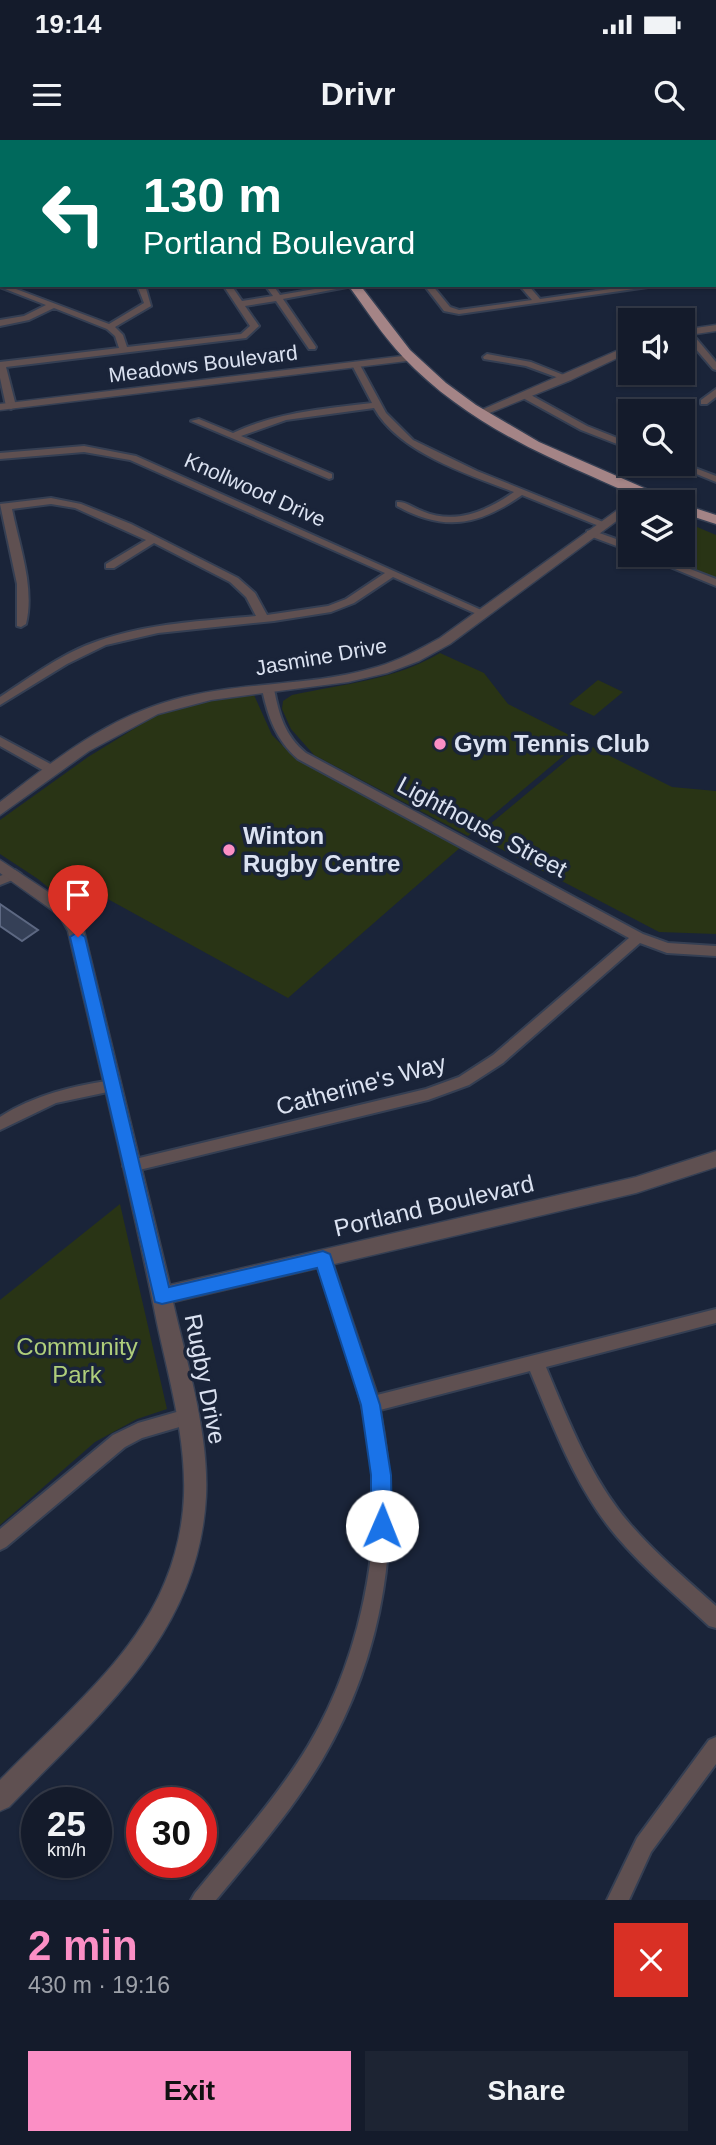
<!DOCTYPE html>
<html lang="en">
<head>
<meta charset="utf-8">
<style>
  :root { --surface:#141b2b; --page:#1d2433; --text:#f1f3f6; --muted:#9da1a9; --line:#333947; --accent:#fb8fc5 }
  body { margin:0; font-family:Helvetica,sans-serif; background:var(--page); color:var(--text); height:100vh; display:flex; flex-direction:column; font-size:26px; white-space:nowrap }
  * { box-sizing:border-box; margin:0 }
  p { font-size:23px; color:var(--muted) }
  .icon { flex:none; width:38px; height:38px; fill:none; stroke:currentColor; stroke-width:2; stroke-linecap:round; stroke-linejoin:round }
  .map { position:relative; height:1760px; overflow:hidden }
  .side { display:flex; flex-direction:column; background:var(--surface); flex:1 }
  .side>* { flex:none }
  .guide { position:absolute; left:0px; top:0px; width:718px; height:147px; box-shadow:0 2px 5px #0004,0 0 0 2px var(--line); background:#00695c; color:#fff; overflow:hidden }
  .controls { position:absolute; left:618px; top:168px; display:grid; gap:14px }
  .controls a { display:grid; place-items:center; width:77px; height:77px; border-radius:0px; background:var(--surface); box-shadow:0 2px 5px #0004,0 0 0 2px var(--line); font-size:35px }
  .speed { position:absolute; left:21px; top:1647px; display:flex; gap:14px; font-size:35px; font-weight:700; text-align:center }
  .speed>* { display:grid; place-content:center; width:91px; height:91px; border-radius:50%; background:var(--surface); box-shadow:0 2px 5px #0004,0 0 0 2px var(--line); line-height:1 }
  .speed small { font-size:18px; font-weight:400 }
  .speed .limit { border:10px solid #d22; background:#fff; color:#111 }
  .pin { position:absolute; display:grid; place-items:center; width:60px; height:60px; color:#fff; margin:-72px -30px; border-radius:50% 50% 50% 0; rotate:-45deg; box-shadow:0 0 7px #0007 }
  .pin .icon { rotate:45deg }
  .me { position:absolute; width:77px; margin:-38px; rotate:1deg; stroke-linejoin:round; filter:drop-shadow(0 0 5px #0008) }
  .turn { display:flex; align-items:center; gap:24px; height:147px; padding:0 28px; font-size:32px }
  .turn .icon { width:91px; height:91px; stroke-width:2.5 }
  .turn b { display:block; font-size:49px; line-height:60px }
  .round { display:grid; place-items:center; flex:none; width:74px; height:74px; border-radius:0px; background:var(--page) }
  .overview { display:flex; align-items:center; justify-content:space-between; height:119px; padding:0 28px }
  h1 { font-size:42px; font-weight:800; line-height:52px; color:var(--accent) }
  .primary-button { display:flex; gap:14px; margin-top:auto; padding:14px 28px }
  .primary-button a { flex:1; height:80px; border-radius:0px; background:var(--accent); color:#111; font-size:28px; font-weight:800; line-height:80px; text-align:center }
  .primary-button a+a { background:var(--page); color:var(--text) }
  .status { display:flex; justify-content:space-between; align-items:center; height:49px; padding:0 35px; background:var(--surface); direction:ltr }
  .status svg { height:19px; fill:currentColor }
  header { display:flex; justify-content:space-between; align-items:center; height:91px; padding:0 28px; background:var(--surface); font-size:32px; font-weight:800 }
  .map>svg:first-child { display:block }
  .green { fill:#293415 }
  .building { fill:#354057; stroke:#5d6882; stroke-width:2 }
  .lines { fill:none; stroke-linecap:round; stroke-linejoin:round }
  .minor-casing { stroke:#353f53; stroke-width:4 }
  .tertiary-casing { stroke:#353f53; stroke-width:3 }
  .trunk-casing { stroke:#353f53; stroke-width:3 }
  .minor { fill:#5f5051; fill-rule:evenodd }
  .tertiary { fill:#5f5051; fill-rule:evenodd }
  .trunk { fill:#a48486; fill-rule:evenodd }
  .route { fill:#1a73e8; stroke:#114b97; stroke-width:2 }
  .poi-dot { fill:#fb8fc5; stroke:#1a2439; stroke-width:2.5 }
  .labels { text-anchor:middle; stroke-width:7; stroke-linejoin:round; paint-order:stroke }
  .far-street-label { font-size:21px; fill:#dbe2f1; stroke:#1a2439 }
  .poi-label { font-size:24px; font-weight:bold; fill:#dbe2f1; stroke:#1a2439; text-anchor:start }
  .street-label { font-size:24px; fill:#dbe2f1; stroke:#1a2439 }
  .park-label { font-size:24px; fill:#afce7b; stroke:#1a2439 }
</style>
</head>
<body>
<div class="status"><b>19:14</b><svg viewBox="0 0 49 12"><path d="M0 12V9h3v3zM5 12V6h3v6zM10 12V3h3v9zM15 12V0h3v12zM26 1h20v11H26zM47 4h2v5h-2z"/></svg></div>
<header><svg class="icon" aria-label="menu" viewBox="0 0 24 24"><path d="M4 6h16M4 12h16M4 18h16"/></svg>Drivr<svg class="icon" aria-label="search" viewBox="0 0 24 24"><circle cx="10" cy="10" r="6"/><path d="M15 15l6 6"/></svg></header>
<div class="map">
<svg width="716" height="1760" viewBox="0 0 716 1760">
  <rect width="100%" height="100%" fill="#1a2439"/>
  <g class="green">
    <polygon points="683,381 716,395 716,438 657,415 682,415"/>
    <path d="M440,513L484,533L508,564L581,601L468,696L314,615L291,589L282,569L283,561L292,555C343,544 395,540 440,513Z"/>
    <polygon points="598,540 623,552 594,576 569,564"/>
    <polygon points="254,555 272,595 295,618 462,706 288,858 95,752 72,767 38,739 0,714 0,680 88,617 158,574 197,563"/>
    <polygon points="586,604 672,647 716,651 716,794 659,792 476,696"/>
    <polygon points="120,1064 167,1269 137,1279 95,1302 0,1385 0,1160"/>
  </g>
  <polygon class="building" points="0,764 38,790 22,801 0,786"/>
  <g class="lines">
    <defs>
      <g id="minor">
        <polygon points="0,0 18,0 2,2 0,4"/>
        <polygon points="150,0 156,0 157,2 150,2"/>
        <polygon points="305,0 312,0 313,2 306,2"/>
        <polygon points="455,0 462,0 463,2 456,2"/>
        <polygon points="541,0 548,0 549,2 542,2"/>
        <polygon points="653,0 660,0 661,2 654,2"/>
        <rect x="0" y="67" width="2" height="4"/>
        <rect x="0" y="103" width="2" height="4"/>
        <polygon points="0,143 109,184 144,163 137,145 145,145 151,166 115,187 123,195 127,207 241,194 250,186 223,145 231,145 242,161 273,156 265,145 273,145 280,155 338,145 358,145 283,159 316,207 315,209 309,209 276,161 245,166 259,186 246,198 6,227 16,266 11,269 6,266 0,238 0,222 119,208 115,196 107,189 54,168 29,180 0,186 0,180 24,176 46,165 0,147"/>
        <polygon points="424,145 432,145 450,167 459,170 532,160 519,145 528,145 540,159 638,145 662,145 459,174 444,171"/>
        <polygon points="683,190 689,190 716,222 716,230 713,229 683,194"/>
        <polygon points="487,214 531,222 571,238 567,241 526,226 484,219 483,217"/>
        <path d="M356,222L360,225L386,273L413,300L477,331L608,384L599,386L522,355C478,386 444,392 397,366V362C406,361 413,368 422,371C455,385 485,372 514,352C469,335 398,312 374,268L286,280L241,296L332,334V338L329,339L191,281L199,279L233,293C277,272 324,269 372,263L352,225Z"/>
        <polygon points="716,249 716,257 707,264 701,264 701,260"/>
        <polygon points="523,254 529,254 587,286 630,303 630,309 581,290 523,258"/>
        <path d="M84,306L136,316L488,473L487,475H479L393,437L354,463L331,472L274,481L158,493L106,505L67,524L0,565V557C31,537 62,513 98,501C148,483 203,481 256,476L246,457L230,442L154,403L114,428H106V424L146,400L75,368L51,364L12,369C19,405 35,447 26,484L21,487L17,486V444L0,364L51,358L81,364L131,384L238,438L255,453L267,475L328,466L346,459L385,433L130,320L84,312L0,319V313Z"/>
        <polygon points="682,323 716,336 716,342 672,324"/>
        <polygon points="591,390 630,404 630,411 587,395 587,391"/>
        <polygon points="641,415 654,415 716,439 716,446"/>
        <path d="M268,546L274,549C279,575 285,596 306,613L643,794L668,803L716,806V816L667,813L640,803L503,923L469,945L428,960L131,1032L126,1030L123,1026L126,1022L131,1020L426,949L459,937L493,915L629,798L298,619C276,600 268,577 262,549Z"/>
        <polygon points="0,597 56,627 58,630 52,634 48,633 0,606"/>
        <polygon points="15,730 21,734 20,737 0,745 0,736"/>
        <path d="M112,940L117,942L119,946L117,950L56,963L0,990V977C34,955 73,946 112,940Z"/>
        <path d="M323,1112L329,1114L331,1119L377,1255L716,1169V1183L546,1227C569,1282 591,1339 630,1384C656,1414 687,1440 716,1466V1488L709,1486C678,1457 644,1429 617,1397C576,1349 554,1288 530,1231L380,1270C403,1391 385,1513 322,1620C292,1671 253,1715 216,1760H191L195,1753C234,1705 276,1659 308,1606C364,1513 391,1376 363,1270C350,1219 333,1169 315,1119L317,1114Z"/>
        <polygon points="187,1269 193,1271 196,1277 193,1283 142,1298 125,1307 6,1407 0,1410 0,1389 113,1295 138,1283"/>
        <polygon points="716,1597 716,1624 651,1712 629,1760 607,1760 637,1698 709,1600"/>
      </g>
      <g id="tertiary">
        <polygon points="2,30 2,36 0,37 0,31"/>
        <polygon points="716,185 716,191 682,196 682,190"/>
        <polygon points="630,205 630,212 571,240 482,276 472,274"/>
        <polygon points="411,215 415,216 415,220 0,270 0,264"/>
        <path d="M630,361L634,362H630V371L450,504L419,521L387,533L348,542L211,560L158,574L89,611L0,675V662C53,621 107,578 173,560C239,541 311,547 377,527C400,520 420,509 440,498Z"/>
        <path d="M0,720L71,767L84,791L170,1145L636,1037L716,1011V1027L636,1053L173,1162C187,1224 209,1292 206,1356C199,1495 98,1575 9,1667L0,1671V1640C57,1581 134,1519 165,1442C176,1416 183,1384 184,1355C186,1297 169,1239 157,1183C131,1052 98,921 68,791L59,775L0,733Z"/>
      </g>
      <g id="trunk">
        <polygon points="239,0 250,0 251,2 240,2"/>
        <path d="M348,145H360L410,210L446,243L476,265L539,302L676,362C647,363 618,348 591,336C523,307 455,272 403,217C382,195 366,169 348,145Z"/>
        <polygon points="682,364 716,375 716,384 682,373"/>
      </g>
    </defs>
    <use href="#minor" class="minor-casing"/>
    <use href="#tertiary" class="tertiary-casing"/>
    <use href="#trunk" class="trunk-casing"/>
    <use href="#minor" class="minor"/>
    <use href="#tertiary" class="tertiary"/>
    <use href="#trunk" class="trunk"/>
  </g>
  <polygon class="route" points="78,792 85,797 169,1147 323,1111 330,1114 380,1265 391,1335 392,1386 389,1393 382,1396 374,1393 371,1386 371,1335 361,1265 317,1128 162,1164 155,1162 70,797"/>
  <g class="poi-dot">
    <circle cx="440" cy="604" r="7"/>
    <circle cx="229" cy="710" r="7"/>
  </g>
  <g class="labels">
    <g class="far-street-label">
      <text transform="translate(203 224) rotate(-7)" y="7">Meadows Boulevard</text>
      <text transform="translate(255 350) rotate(24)" y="7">Knollwood Drive</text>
      <text transform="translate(321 517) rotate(-10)" y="7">Jasmine Drive</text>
    </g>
    <g class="poi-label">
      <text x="454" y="612">Gym Tennis Club</text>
      <text x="243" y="704">Winton<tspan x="243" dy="28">Rugby Centre</tspan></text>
    </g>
    <g class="street-label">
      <text transform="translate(482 687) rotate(28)" y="8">Lighthouse Street</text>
      <text transform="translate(361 945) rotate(-15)" y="8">Catherine's Way</text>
      <text transform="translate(434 1066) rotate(-13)" y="8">Portland Boulevard</text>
      <text transform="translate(205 1239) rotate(79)" y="8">Rugby Drive</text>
    </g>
    <g class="park-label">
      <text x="77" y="1215">Community<tspan x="77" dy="28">Park</tspan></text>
    </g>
  </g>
</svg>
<div class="controls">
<a><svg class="icon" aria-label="sound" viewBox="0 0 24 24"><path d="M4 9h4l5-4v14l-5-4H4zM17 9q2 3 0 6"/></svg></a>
<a><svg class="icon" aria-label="search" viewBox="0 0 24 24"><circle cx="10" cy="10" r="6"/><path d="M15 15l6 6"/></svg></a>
<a><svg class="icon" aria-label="layers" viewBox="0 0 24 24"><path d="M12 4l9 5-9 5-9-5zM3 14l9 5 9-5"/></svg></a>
</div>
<div class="speed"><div>25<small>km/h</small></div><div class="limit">30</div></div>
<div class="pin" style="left:78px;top:797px;background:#d93025"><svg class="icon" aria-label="arrive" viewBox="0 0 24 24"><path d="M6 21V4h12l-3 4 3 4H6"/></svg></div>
<svg class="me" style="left:382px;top:1386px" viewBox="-20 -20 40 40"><circle r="19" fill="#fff"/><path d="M0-13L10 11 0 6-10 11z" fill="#1a73e8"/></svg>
<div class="guide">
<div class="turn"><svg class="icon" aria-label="left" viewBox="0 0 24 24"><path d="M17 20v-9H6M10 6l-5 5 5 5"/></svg><div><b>130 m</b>Portland Boulevard</div></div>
</div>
</div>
<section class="side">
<div class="overview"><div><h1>2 min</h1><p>430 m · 19:16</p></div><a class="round" style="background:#d93025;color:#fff"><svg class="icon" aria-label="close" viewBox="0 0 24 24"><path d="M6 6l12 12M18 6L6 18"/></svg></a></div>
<div class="primary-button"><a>Exit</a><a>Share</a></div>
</section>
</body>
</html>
